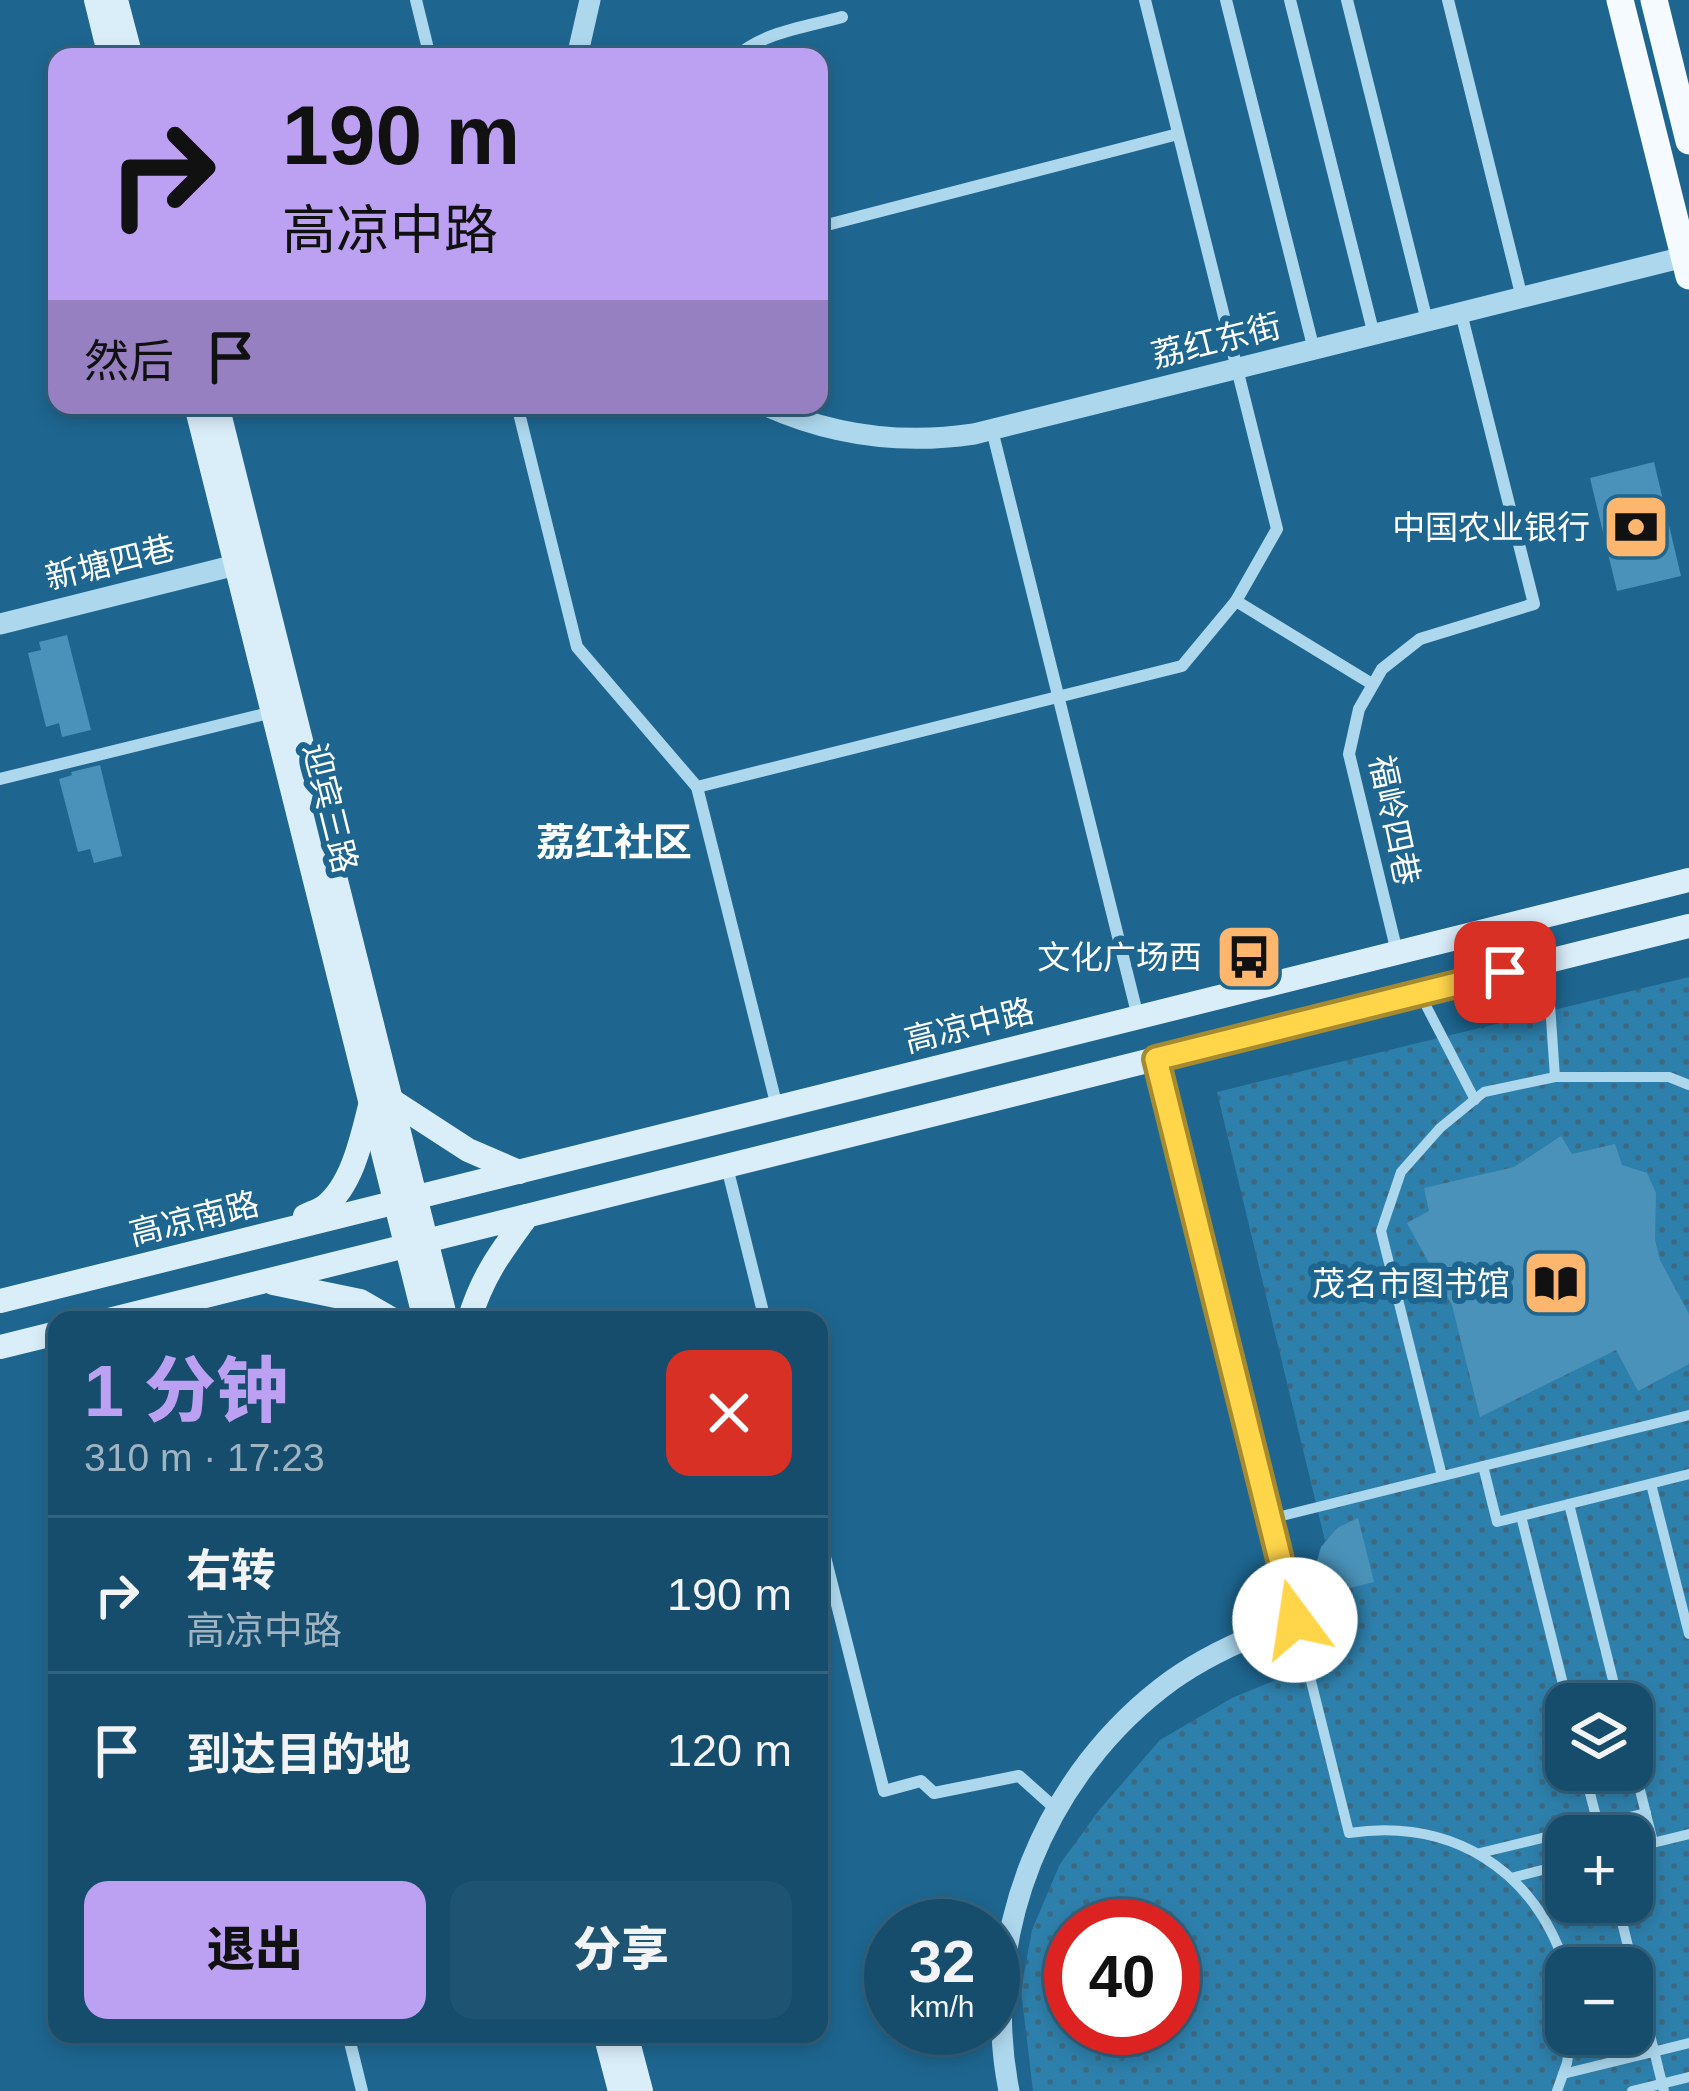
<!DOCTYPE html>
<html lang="zh">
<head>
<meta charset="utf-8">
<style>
  :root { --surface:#164c6c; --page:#1f5372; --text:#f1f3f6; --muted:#9eb4c2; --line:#35637f; --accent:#bca0f2 }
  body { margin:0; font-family:Arial,"Noto Sans SC",sans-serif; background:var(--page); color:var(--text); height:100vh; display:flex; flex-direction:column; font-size:45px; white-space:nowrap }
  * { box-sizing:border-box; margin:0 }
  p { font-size:39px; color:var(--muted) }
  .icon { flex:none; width:66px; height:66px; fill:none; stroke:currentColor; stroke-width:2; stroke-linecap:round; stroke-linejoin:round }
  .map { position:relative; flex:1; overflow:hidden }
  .side { position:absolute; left:48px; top:1311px; width:780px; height:732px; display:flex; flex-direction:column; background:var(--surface); border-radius:24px; box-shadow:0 6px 18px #0003,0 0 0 3px var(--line) }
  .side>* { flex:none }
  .banner { position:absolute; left:48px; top:48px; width:780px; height:366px; border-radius:24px; box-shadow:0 6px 18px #0003,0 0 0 3px var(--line); background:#bca0f2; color:#111; overflow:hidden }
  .fabs { position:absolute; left:1545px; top:1683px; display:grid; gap:24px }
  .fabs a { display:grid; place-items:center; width:108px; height:108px; border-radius:24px; background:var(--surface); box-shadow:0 6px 18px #0003,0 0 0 3px var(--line); font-size:60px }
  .speed { position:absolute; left:864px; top:1899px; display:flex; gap:24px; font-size:60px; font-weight:700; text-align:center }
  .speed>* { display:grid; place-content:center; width:156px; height:156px; border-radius:50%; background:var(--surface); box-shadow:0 6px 18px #0003,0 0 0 3px var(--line); line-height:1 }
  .speed small { font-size:30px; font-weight:400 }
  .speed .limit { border:18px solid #d22; background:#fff; color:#111 }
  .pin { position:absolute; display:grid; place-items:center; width:102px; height:102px; color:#fff; margin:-51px; border-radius:24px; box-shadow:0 6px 18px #0006 }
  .me { position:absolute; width:132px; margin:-66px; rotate:346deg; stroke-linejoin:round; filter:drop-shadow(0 0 9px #0008) }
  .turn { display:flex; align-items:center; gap:42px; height:252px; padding:0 36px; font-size:54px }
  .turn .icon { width:156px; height:156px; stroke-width:2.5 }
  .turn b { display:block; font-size:84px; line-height:102px }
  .then { display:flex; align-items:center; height:114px; padding:0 36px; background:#0003; gap:24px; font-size:45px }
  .round { display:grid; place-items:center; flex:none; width:126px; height:126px; border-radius:24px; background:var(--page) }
  .headline { display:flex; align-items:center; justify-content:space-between; height:204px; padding:0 36px }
  h1 { font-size:72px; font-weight:800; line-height:90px; color:var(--accent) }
  .primary-button { display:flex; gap:24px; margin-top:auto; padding:24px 36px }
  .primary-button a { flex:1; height:138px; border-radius:24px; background:var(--accent); color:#111; font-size:48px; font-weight:800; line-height:138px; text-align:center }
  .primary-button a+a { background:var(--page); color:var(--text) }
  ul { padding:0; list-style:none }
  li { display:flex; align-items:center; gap:36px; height:156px; padding:0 36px; border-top:3px solid var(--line) }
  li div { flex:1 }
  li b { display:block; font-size:45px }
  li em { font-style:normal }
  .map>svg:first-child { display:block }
  .park { fill:url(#park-dots); fill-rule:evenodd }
  .building { fill:#4a92b9 }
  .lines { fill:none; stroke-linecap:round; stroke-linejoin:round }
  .pedestrian { stroke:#add7ed; stroke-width:10 }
  .minor { stroke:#add7ed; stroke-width:12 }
  .tertiary { stroke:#add7ed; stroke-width:21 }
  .secondary { stroke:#daeefa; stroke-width:24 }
  .primary { stroke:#f4faff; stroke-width:27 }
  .route-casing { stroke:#a68a30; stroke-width:30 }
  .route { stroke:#ffd54a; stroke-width:21 }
  .labels { text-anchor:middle; stroke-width:12; stroke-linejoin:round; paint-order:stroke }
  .street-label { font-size:33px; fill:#fff; stroke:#1e6690 }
  .poi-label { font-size:33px; fill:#fff; stroke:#1e6690; text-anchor:end }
  .quarter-label { font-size:39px; font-weight:bold; fill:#fff; stroke:#1e6690 }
</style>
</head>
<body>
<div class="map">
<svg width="1689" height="2091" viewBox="0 0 1689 2091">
  <defs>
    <pattern id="park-dots" width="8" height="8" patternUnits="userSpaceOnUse" patternTransform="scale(3)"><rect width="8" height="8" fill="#2e80ac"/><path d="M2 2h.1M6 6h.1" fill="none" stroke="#3c6981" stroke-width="1.8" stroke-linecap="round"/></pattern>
  </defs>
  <rect width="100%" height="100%" fill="#1e6690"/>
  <path class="park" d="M1689,977V2091H1033L1021,1990L1032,1930L1060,1864L1100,1809L1160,1740L1232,1698L1351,1649L1217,1092ZM1566,1704H1632V1770H1566ZM1566,1836H1632V1902H1566ZM1071,1926H1173V2028H1071ZM1566,1968H1632V2034H1566Z"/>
  <g class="building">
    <polygon points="1654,462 1681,576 1617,591 1590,478"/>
    <polygon points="67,635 91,730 62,737 59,723 46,727 28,653 41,650 39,642"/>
    <polygon points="100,765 122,856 94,863 90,849 78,852 59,779 72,775 71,772"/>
    <polygon points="1561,1136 1572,1154 1615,1144 1622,1165 1647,1173 1656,1193 1655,1240 1660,1260 1689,1314 1689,1364 1638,1391 1616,1350 1480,1417 1452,1305 1407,1223 1429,1211 1424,1188 1514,1167"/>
    <polygon points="1358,1518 1374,1582 1318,1596 1314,1571 1321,1547 1337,1528"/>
  </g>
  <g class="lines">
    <g class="pedestrian">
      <polyline points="1547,961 1555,1077"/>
      <polyline points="1421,996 1475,1100"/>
      <polyline points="1483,1466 1497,1522 1689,1474"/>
      <polyline points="1442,1476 1381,1231 1401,1172 1440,1128 1484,1092 1555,1077 1669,1077 1689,1085"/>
      <polyline points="1651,1484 1689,1634"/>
      <polyline points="1569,1504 1619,1704"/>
      <polyline points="1521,1516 1568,1704"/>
      <polyline points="1270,1519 1689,1415"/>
      <path d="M1296,1621L1349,1833C1452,1818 1534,1869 1566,1968"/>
      <polyline points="1632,1758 1653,1842"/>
      <polyline points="1584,1770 1601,1836"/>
      <polyline points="1632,1848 1689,1834"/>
      <polyline points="1480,1853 1646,1813"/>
      <polyline points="1511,1878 1566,1864"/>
      <polyline points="1617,1902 1664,2091"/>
      <polyline points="1573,1968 1630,1954"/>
      <polyline points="1563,2074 1689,2043"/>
      <polyline points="1557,2091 1567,2063 1571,2034"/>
      <polyline points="1632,2091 1689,2077"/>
    </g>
    <g class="minor">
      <polyline points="416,0 430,57"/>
      <polyline points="1226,0 1314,350"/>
      <polyline points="1290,0 1374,335"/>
      <polyline points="1347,0 1427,321"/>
      <polyline points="1448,0 1522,298"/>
      <path d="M736,57C763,32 806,27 842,17"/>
      <polyline points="819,227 1178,134"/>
      <polyline points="517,405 577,647 697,787 777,1107"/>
      <polyline points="992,430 1138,1017"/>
      <polyline points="1236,601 1372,684"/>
      <polyline points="0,779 273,712"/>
      <polyline points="697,787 1182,666 1236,601 1277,529 1145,0"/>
      <polyline points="1397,952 1349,754 1359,709 1382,669 1420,639 1534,604 1461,313"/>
      <polyline points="727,1167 765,1320"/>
      <polyline points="819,1533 884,1791 921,1781 934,1793 1019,1776 1056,1809"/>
      <polyline points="348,2034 362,2091"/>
    </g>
    <g class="tertiary">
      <polyline points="577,57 590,0"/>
      <path d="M764,405C832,436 900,445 974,434L1684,257"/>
      <polyline points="0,624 236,565"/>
      <path d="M1009,2091C978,1936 1045,1772 1172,1680C1210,1653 1252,1635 1296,1620L1156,1059"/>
    </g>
    <g class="secondary">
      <polyline points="96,0 110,57"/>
      <polyline points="116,0 131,57"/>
      <polyline points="196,405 425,1320"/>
      <polyline points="217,405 446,1320"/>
      <polyline points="391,1100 468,1150 519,1172"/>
      <path d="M305,1216C311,1213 318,1211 324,1207C352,1186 362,1138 370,1106"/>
      <polyline points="273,1283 360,1301 393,1320"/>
      <polyline points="0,1301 1689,880"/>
      <polyline points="109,1320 1689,926"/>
      <path d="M469,1320C483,1275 500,1253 527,1216"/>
      <polyline points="0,1347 57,1333"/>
      <polyline points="605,2034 620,2091"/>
      <polyline points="626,2034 641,2091"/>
    </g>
    <g class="primary">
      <polyline points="1620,0 1689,276"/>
      <polyline points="1654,0 1689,141"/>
    </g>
  </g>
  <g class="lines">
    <defs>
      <polyline id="route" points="1295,1620 1156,1059 1505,972"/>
    </defs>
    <use href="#route" class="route-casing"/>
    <use href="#route" class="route"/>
  </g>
  <defs>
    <symbol id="bank-square" viewBox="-11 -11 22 22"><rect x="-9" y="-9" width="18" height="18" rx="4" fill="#fcb66d" stroke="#1e6690"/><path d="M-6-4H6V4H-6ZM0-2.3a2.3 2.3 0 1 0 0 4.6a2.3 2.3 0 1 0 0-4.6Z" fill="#111"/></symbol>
    <symbol id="bus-square" viewBox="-11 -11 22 22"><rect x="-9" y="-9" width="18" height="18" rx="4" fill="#fcb66d" stroke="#1e6690"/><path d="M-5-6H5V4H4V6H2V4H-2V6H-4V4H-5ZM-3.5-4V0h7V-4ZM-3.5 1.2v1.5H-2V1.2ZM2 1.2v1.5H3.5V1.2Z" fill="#111"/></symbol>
    <symbol id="library-square" viewBox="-11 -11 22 22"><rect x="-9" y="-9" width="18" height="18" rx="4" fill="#fcb66d" stroke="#1e6690"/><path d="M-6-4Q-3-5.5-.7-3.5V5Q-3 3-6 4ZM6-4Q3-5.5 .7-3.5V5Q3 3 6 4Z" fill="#111"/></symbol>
  </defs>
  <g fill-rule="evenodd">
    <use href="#bank-square" x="1598" y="489" width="76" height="76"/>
    <use href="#bus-square" x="1211" y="919" width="76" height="76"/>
    <use href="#library-square" x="1518" y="1245" width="76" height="76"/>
  </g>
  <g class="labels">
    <g class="street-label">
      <text transform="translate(1216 340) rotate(-14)" y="12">荔红东街</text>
      <text transform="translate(110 562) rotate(-14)" y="12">新塘四巷</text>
      <text transform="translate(331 808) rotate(76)" y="12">迎宾三路</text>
      <text transform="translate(1395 820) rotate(78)" y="12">福岭四巷</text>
      <text transform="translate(969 1025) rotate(-14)" y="12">高凉中路</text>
      <text transform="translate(194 1218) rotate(-14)" y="12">高凉南路</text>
    </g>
    <g class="poi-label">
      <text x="1590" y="539">中国农业银行</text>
      <text x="1202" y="969">文化广场西</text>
      <text x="1510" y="1295">茂名市图书馆</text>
    </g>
    <g class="quarter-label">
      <text x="614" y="856">荔红社区</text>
    </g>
  </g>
</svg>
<div class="fabs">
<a><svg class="icon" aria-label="layers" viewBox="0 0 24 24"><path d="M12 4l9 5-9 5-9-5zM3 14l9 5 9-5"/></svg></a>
<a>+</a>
<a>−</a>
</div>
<div class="speed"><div>32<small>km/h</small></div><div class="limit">40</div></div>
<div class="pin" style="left:1505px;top:972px;background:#d93025"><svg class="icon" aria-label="arrive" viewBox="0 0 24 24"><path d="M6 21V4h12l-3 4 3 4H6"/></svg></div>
<svg class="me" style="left:1295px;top:1620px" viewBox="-20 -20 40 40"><circle r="19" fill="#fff"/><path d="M0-13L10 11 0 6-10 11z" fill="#ffd54a"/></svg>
<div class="banner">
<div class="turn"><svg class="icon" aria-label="right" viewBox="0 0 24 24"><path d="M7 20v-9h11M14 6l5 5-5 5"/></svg><div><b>190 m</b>高凉中路</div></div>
<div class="then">然后<svg class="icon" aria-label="arrive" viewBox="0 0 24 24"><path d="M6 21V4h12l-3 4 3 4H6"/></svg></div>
</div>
<section class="side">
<div class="headline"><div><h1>1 分钟</h1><p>310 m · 17:23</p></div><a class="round" style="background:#d93025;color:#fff"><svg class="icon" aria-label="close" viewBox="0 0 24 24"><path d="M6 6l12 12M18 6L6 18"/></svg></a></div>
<ul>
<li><svg class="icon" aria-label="right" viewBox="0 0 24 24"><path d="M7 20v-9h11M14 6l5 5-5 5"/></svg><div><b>右转</b><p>高凉中路</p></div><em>190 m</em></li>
<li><svg class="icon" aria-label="arrive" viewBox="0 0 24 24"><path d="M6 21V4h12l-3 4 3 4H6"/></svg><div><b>到达目的地</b></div><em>120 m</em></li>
</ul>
<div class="primary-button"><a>退出</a><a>分享</a></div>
</section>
</div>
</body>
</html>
